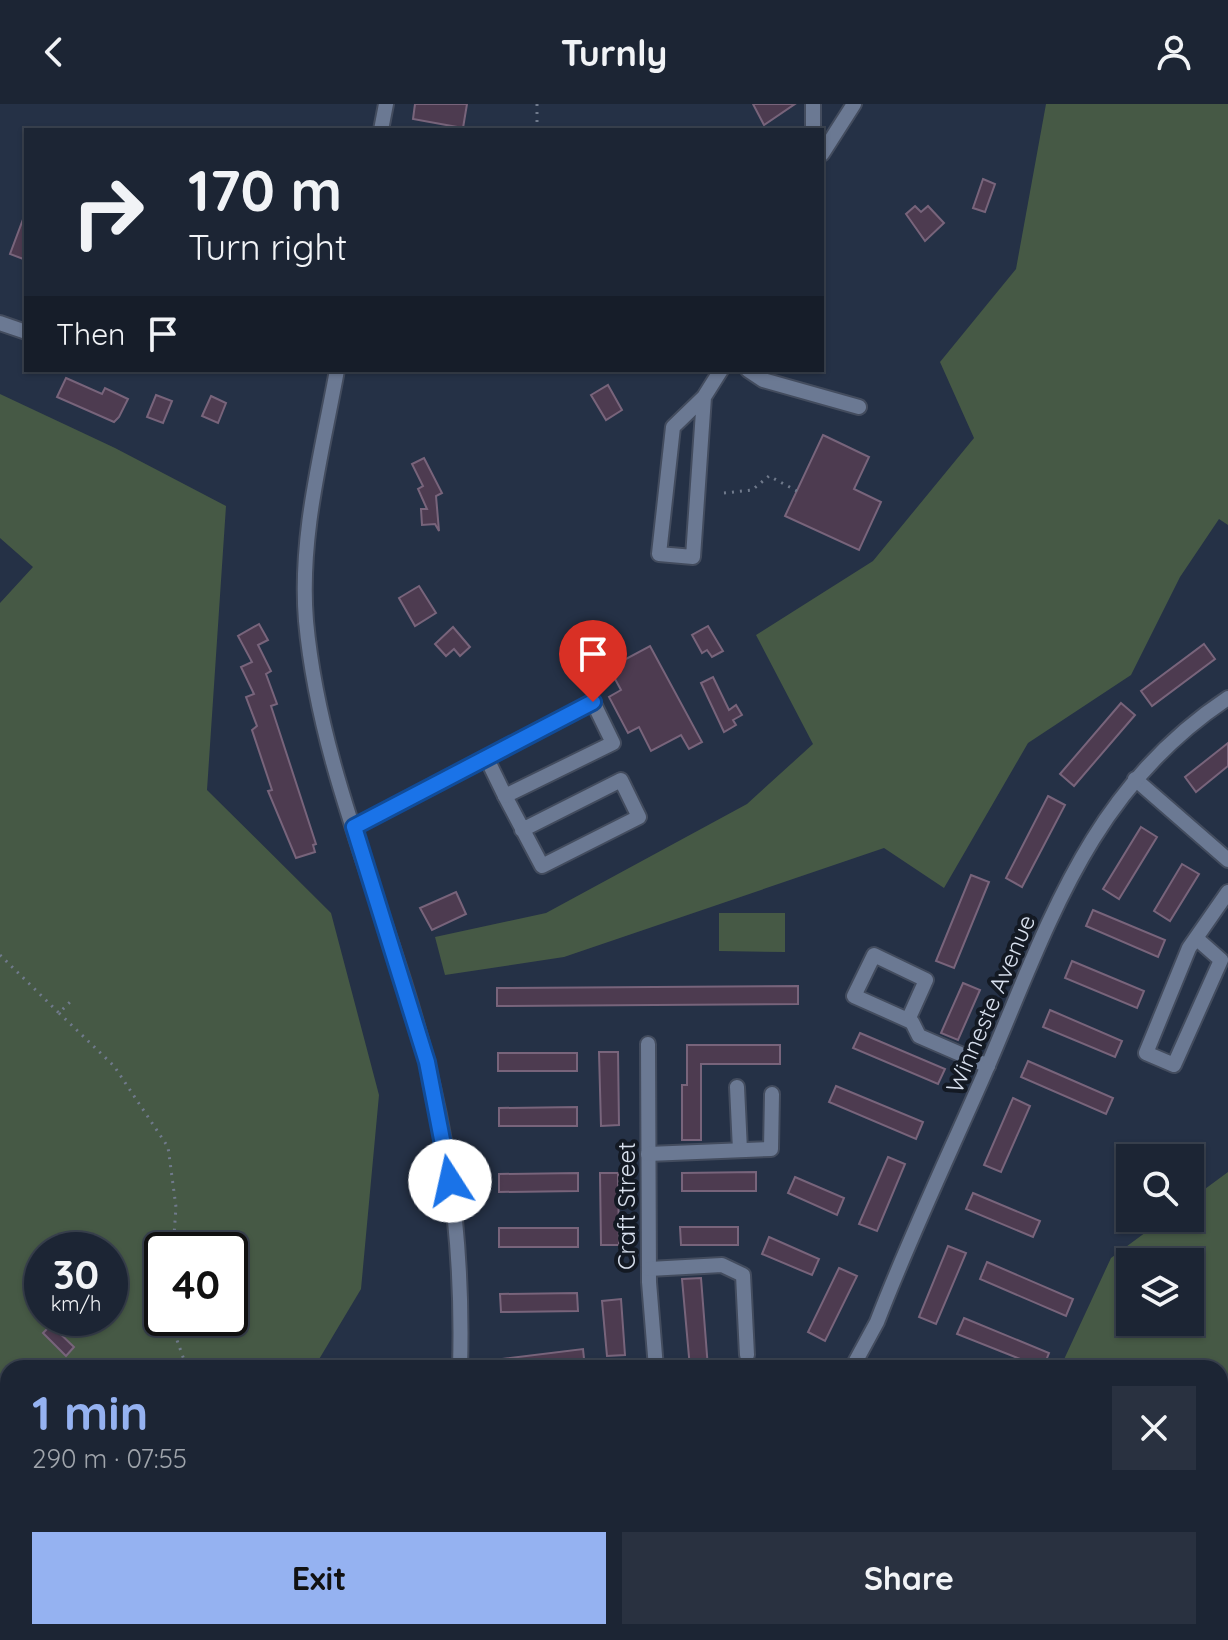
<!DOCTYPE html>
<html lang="en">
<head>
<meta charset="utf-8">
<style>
  :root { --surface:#1c2534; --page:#293140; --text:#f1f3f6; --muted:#a0a5ac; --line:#3a424f; --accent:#95b2f1 }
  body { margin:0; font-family:Quicksand,sans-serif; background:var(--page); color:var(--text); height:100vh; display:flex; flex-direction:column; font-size:30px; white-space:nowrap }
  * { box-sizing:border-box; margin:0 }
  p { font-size:26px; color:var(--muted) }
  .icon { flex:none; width:44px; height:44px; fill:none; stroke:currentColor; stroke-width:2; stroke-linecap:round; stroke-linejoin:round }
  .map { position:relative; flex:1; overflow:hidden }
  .details { position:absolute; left:0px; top:1256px; width:1228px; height:280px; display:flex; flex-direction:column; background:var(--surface); border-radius:24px 24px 0 0; box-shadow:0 2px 6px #0004,0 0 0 2px var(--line) }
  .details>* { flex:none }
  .banner { position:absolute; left:24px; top:24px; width:800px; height:244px; border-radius:0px; box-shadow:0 2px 6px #0004,0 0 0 2px var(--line); background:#1c2534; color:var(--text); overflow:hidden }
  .buttons { position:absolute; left:1116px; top:1040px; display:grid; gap:16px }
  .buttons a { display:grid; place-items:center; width:88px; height:88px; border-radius:0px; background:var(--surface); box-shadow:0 2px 6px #0004,0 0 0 2px var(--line); font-size:40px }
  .speed { position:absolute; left:24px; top:1128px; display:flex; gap:16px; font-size:40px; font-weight:700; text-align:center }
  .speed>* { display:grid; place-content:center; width:104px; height:104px; border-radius:50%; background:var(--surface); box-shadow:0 2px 6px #0004,0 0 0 2px var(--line); line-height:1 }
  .speed small { font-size:20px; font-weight:400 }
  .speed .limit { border:4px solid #111; border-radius:12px; background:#fff; color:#111 }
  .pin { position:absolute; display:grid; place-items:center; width:68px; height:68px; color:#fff; margin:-82px -34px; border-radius:50% 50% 50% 0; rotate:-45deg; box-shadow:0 0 8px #0007 }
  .pin .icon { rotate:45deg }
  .me { position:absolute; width:88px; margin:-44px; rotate:350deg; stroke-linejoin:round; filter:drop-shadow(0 0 6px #0008) }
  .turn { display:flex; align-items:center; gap:28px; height:168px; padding:0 32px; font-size:36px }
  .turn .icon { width:104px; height:104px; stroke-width:2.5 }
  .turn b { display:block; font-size:56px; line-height:68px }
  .then { display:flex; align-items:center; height:76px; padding:0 32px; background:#0003; gap:16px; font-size:30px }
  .round { display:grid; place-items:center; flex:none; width:84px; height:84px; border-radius:0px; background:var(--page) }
  .overview { display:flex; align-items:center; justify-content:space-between; height:136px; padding:0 32px }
  h1 { font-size:48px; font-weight:700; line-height:60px; color:var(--accent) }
  .cta { display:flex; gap:16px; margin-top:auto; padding:16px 32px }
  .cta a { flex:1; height:92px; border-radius:0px; background:var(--accent); color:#111; font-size:32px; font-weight:700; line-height:92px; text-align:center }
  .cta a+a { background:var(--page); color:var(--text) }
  header { display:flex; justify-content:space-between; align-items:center; height:104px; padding:0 32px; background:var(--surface); font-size:36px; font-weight:700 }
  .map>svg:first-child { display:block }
  .green { fill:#465945; fill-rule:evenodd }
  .building { fill:#4d3b50; stroke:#78647b; stroke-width:2 }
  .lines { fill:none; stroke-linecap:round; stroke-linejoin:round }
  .minor-casing { stroke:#434c5e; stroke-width:18 }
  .path { stroke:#707a8c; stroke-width:3; stroke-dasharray:2 6; stroke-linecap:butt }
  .minor { stroke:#6b7993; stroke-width:14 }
  .route-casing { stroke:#114b97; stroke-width:20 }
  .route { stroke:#1a73e8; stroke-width:14 }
  .labels { text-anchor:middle; stroke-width:8; stroke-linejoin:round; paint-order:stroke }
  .street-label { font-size:24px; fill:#d8e0ee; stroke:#131923 }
</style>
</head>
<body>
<header><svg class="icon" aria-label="back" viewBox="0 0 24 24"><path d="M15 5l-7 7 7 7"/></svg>Turnly<svg class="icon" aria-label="person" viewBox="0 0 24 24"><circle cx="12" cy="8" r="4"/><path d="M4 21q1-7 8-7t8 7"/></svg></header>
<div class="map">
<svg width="1228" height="1536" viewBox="0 0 1228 1536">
  <rect width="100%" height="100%" fill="#253146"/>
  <g class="green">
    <polygon points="1046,0 1228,0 1228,421 1219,415 1180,473 1131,571 1028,639 944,784 884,744 564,853 445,871 435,833 546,809 747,700 813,640 756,531 873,457 974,334 940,258 1016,165"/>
    <path d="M0,290L115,344L226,402L207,686L331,809L379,991L361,1185L315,1262L8,1264V1386L0,1383V499L33,463L0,434ZM42,1146H110V1214H42ZM162,1146H230V1214H162Z"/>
    <polygon points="719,809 785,809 785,848 719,847"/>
    <path d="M1228,1068V1536H1134L1118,1528H1220V1264H1060L1111,1154L1165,1114H1190V1096ZM1190,1158V1218H1130V1158Z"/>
    <polygon points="8,1487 8,1528 444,1528 444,1536 0,1536 0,1492"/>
  </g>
  <g class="building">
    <polygon points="415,0 467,0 463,24 413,15"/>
    <polygon points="753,0 795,0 764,21"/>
    <polygon points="983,75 995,80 985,108 973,104"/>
    <polygon points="915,102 921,108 928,102 944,119 925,137 906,110"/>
    <polygon points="25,110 26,110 26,156 10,150"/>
    <polygon points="66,274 102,290 105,284 128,295 119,313 114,318 57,293"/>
    <polygon points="608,281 622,306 606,316 591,291"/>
    <polygon points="156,291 172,297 163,319 147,313"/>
    <polygon points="211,292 226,299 218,319 202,312"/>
    <polygon points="823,331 869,353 854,385 881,398 859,446 785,412"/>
    <polygon points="424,354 442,389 436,392 439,427 435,420 422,421 421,405 427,405 418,385 423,382 412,360"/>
    <polygon points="419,482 436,509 415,522 399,494"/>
    <polygon points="259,520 268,536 258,541 271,567 266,570 277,600 271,602 316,740 313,741 315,748 296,754 268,687 272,686 252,626 257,622 246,593 254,590 241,563 252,558 238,532"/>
    <polygon points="708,522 723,547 712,553 707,546 702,549 692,531"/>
    <polygon points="453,523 470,543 460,552 454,545 446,552 435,540"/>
    <polygon points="1204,540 1215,555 1152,602 1141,587"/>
    <polygon points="650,542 702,638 689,645 681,631 651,647 639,623 628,629 609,593 621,586 609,564"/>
    <polygon points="713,573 729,606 736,601 742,611 733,616 736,621 724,628 701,579"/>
    <polygon points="1121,599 1135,611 1074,682 1060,670"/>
    <polygon points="1228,639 1228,662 1196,688 1185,673"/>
    <polygon points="1048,692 1065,701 1022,783 1006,774"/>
    <polygon points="1141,723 1157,733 1119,795 1103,785"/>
    <polygon points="1182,760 1199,770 1170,817 1154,807"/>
    <polygon points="971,771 989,778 954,864 936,857"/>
    <polygon points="456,788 466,810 432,826 420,804"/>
    <polygon points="1093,806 1165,836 1158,853 1086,822"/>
    <polygon points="1072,857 1144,887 1137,904 1065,874"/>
    <polygon points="963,879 980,886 958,936 941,929"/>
    <polygon points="798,882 798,900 497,902 497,884"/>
    <polygon points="1050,906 1122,937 1115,953 1043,923"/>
    <polygon points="860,929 945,965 938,980 853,944"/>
    <polygon points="687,941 780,941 780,960 701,960 701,1036 682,1036 682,981 687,981"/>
    <polygon points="599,948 618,948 619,1021 601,1022"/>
    <rect x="498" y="949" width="79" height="18"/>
    <polygon points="1028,957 1113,994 1106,1010 1021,973"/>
    <polygon points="836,982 923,1018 916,1035 829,998"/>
    <polygon points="1013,994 1030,1002 1001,1068 984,1061"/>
    <polygon points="577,1003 577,1022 499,1022 499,1004"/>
    <polygon points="888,1053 905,1060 877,1127 859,1120"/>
    <polygon points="756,1068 756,1087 682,1087 682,1069"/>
    <polygon points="578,1069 578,1087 499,1088 499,1070"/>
    <polygon points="600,1069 618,1069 619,1141 601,1141"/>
    <polygon points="795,1073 844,1094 837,1111 788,1089"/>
    <polygon points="973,1089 1040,1117 1033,1133 966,1105"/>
    <polygon points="680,1123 738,1123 738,1141 681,1141"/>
    <rect x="499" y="1124" width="79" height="19"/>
    <polygon points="769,1133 819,1155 812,1171 762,1150"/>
    <polygon points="948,1142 966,1149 936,1220 919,1213"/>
    <polygon points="987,1158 1073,1195 1066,1212 980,1175"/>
    <polygon points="839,1164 857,1172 825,1237 808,1228"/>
    <polygon points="701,1174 708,1264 690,1264 682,1175"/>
    <polygon points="577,1189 578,1207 501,1208 500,1190"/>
    <polygon points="621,1195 625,1251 607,1252 602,1197"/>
    <polygon points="964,1214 1049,1249 1043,1264 957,1230"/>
    <polygon points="51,1221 74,1243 66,1252 43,1229"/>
    <polygon points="583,1245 585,1264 494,1264 493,1256"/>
  </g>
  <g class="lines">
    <defs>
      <g id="minor">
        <polyline points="381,26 386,0"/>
        <polyline points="813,26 813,0"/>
        <polyline points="822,50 854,0"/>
        <polyline points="0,219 26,228"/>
        <path d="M337,266C322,349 299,432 306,517C320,670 390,811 427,959C453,1059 463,1161 460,1264"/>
        <polyline points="748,266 763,276 859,303"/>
        <polyline points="704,293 693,453 659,450 673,323 704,293 721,266"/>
        <polyline points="1135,675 1228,756"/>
        <polyline points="505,692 542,762 639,713 621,676 522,726"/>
        <polyline points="354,723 593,598 613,639 505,692 487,655"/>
        <polyline points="1196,834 1221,856 1174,961 1146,949 1189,844 1228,788"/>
        <polyline points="908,916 926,876 874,851 854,892 912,918 919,932 988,962"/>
        <polyline points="648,940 649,1178 656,1264"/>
        <polyline points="737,983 740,1046"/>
        <polyline points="648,1050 771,1045 772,990"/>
        <polyline points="649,1165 722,1161 743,1171 747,1251"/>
        <path d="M852,1264L877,1218C909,1135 947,1055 983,973C1047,826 1087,687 1228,594"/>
        <polyline points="718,1528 719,1533"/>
        <polyline points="454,1536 454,1528"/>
      </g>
    </defs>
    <use href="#minor" class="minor-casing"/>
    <g class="path">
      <polyline points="537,26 537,0"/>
      <polyline points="724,389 752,386 769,372 797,387"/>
      <polyline points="0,851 59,909 73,895"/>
      <polyline points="59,909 114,962 168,1043 176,1103 173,1146"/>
      <polyline points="169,1214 187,1264"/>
    </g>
    <use href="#minor" class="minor"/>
  </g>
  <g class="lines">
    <defs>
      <polyline id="route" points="450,1077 427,958 354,723 593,598"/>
    </defs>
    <use href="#route" class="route-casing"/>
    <use href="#route" class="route"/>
  </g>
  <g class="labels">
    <g class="street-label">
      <text transform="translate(991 900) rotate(-67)" y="8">Winneste Avenue</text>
      <text transform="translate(627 1102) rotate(-90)" y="8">Craft Street</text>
    </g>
  </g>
</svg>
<div class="buttons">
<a><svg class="icon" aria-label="search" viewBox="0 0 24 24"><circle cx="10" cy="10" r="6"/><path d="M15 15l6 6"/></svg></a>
<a><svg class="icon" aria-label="layers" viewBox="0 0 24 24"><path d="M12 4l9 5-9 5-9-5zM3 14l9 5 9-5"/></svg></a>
</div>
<div class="speed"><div>30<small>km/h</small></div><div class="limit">40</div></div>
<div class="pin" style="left:593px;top:598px;background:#d93025"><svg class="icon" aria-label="arrive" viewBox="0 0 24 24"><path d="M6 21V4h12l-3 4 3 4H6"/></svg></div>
<svg class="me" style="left:450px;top:1077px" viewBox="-20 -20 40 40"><circle r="19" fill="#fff"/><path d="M0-13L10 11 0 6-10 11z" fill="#1a73e8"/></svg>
<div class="banner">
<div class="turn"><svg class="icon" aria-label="right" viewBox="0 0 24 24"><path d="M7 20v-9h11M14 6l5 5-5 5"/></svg><div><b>170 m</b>Turn right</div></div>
<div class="then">Then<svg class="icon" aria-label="arrive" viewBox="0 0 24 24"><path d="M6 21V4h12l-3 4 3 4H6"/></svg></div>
</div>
<section class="details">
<div class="overview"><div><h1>1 min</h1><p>290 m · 07:55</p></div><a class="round"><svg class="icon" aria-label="close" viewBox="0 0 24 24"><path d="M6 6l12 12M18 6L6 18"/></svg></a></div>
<div class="cta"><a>Exit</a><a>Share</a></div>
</section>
</div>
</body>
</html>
